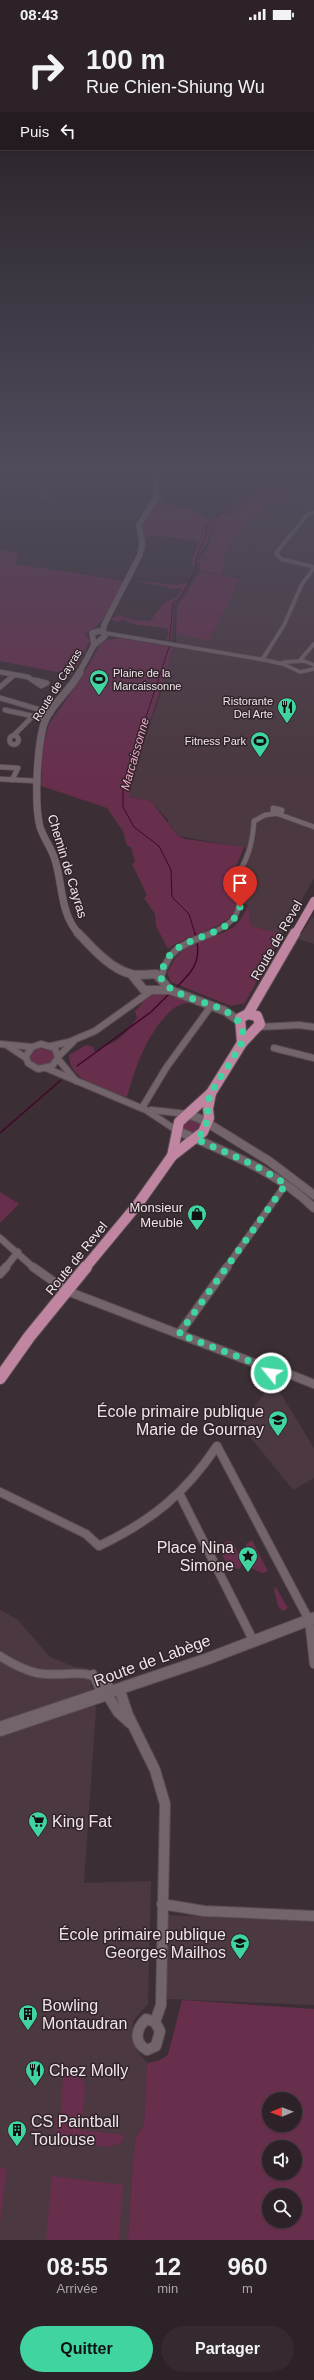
<!DOCTYPE html>
<html lang="fr">
<head>
<meta charset="utf-8">
<style>
  :root { --surface:#2d2228; --page:#352a30; --text:#f1f3f6; --muted:#a7a4a8; --line:#483f45; --accent:#40d4a1 }
  body { margin:0; font-family:Arial,sans-serif; background:var(--page); color:var(--text); height:100vh; display:flex; flex-direction:column; font-size:15px; white-space:nowrap }
  * { box-sizing:border-box; margin:0 }
  p { font-size:13px; color:var(--muted) }
  .icon { flex:none; width:22px; height:22px; fill:none; stroke:currentColor; stroke-width:2; stroke-linecap:round; stroke-linejoin:round }
  .map { position:relative; height:2212px; overflow:hidden }
  .sheet { display:flex; flex-direction:column; background:var(--surface); flex:1 }
  .sheet>* { flex:none }
  .guide { position:absolute; left:0px; top:0px; width:314px; height:122px; box-shadow:0 1px 3px #0004,0 0 0 1px var(--line); background:#2d2228; color:var(--text); overflow:hidden }
  .needle { width:26px; rotate:269deg }
  .buttons { position:absolute; left:262px; top:2064px; display:grid; gap:8px }
  .buttons a { display:grid; place-items:center; width:40px; height:40px; border-radius:50%; background:var(--surface); box-shadow:0 1px 3px #0004,0 0 0 1px var(--line); font-size:20px }
  .pin { position:absolute; display:grid; place-items:center; width:34px; height:34px; color:#fff; margin:-41px -17px; border-radius:50% 50% 50% 0; rotate:-45deg; box-shadow:0 0 4px #0007 }
  .pin .icon { rotate:45deg }
  .me { position:absolute; width:44px; margin:-22px; rotate:299deg; stroke-linejoin:round; filter:drop-shadow(0 0 3px #0008) }
  .turn { display:flex; align-items:center; gap:14px; height:84px; padding:0 20px; font-size:18px }
  .turn .icon { width:52px; height:52px; stroke-width:2.5 }
  .turn b { display:block; font-size:28px; line-height:34px }
  .then { display:flex; align-items:center; height:38px; padding:0 20px; background:#0003; gap:8px; font-size:15px }
  .eta { display:flex; justify-content:space-evenly; align-items:center; height:68px; text-align:center }
  .eta b { font-size:24px; font-weight:700; line-height:28px }
  .primary-button { display:flex; gap:8px; margin-top:auto; padding:8px 20px }
  .primary-button a { flex:1; height:46px; border-radius:24px; background:var(--accent); color:#111; font-size:16px; font-weight:700; line-height:46px; text-align:center }
  .primary-button a+a { background:var(--page); color:var(--text) }
  .status { display:flex; justify-content:space-between; align-items:center; height:28px; padding:0 20px; background:var(--surface); direction:ltr }
  .status svg { height:11px; fill:currentColor }
  .map>svg:first-child { display:block }
  .built { fill:#4b3840 }
  .green { fill:#682f4d; fill-rule:evenodd }
  .lines { fill:none; stroke-linecap:round; stroke-linejoin:round }
  .stream-far1 { stroke:#43052b; stroke-width:1 }
  .stream { stroke:#43052b; stroke-width:1.5 }
  .street-far4-casing { stroke:#584c51; stroke-width:4.5 }
  .street-far3-casing { stroke:#584c51; stroke-width:6 }
  .street-far2-casing { stroke:#584c51; stroke-width:8 }
  .street-far1-casing { stroke:#584c51; stroke-width:10 }
  .street-casing { stroke:#584c51; stroke-width:12 }
  .secondary-far4-casing { stroke:#584c51; stroke-width:6 }
  .secondary-far3-casing { stroke:#584c51; stroke-width:8 }
  .secondary-far2-casing { stroke:#584c51; stroke-width:10 }
  .secondary-far1-casing { stroke:#584c51; stroke-width:13 }
  .secondary-casing { stroke:#584c51; stroke-width:16 }
  .primary-far2-casing { stroke:#584c51; stroke-width:9 }
  .primary-far1-casing { stroke:#584c51; stroke-width:12 }
  .primary-casing { stroke:#584c51; stroke-width:14 }
  .street-far4 { stroke:#73636a; stroke-width:3.5 }
  .street-far3 { stroke:#73636a; stroke-width:4.5 }
  .street-far2 { stroke:#73636a; stroke-width:6 }
  .street-far1 { stroke:#73636a; stroke-width:8 }
  .street { stroke:#73636a; stroke-width:10 }
  .secondary-far4 { stroke:#73636a; stroke-width:5.5 }
  .secondary-far3 { stroke:#73636a; stroke-width:7 }
  .secondary-far2 { stroke:#73636a; stroke-width:8 }
  .secondary-far1 { stroke:#73636a; stroke-width:11 }
  .secondary { stroke:#73636a; stroke-width:14 }
  .primary-far2 { stroke:#c085a1; stroke-width:8 }
  .primary-far1 { stroke:#c085a1; stroke-width:10 }
  .primary { stroke:#c085a1; stroke-width:12 }
  .route { stroke:#40d4a1; stroke-width:7; stroke-dasharray:0 12.6 }
  .labels { text-anchor:middle; stroke-width:3; stroke-linejoin:round; paint-order:stroke }
  .far-poi-label { font-size:11px; fill:#efe5e9; stroke:#32242b; text-anchor:end }
  .far-street-label { font-size:11px; fill:#efe5e9; stroke:#32242b }
  .far-water-label { font-size:12px; font-style:italic; fill:#f5aecf; stroke:#32242b }
  .street-label { font-size:13px; fill:#efe5e9; stroke:#32242b }
  .poi-label { font-size:13px; fill:#efe5e9; stroke:#32242b; text-anchor:end }
  .near-poi-label { font-size:16px; fill:#efe5e9; stroke:#32242b; text-anchor:start }
  .near-street-label { font-size:16px; fill:#efe5e9; stroke:#32242b }
</style>
</head>
<body>
<div class="status"><b>08:43</b><svg viewBox="0 0 49 12"><path d="M0 12V9h3v3zM5 12V6h3v6zM10 12V3h3v9zM15 12V0h3v12zM26 1h20v11H26zM47 4h2v5h-2z"/></svg></div>
<div class="map">
<svg width="314" height="2212" viewBox="0 0 314 2212">
  <rect width="100%" height="100%" fill="#3c2e35"/>
  <g class="built">
    <polygon points="314,450 314,851 282,906 251,898 248,877 236,873 235,862 225,854 227,846 238,842 246,820 178,808 168,794 168,792 151,773 129,769 132,749 164,656 162,654 176,616 176,606 209,611 241,550 222,546 223,528 233,511 244,495 291,462"/>
    <polygon points="312,889 314,891 314,916 298,911"/>
    <polygon points="273,1353 314,1420 314,1450 293,1462 241,1398"/>
    <polygon points="0,1582 17,1591 50,1629 75,1639 88,1640 96,1681 84,1855 151,1853 148,1976 133,1993 132,2009 136,2021 147,2035 144,2097 136,2109 133,2131 128,2212 0,2212"/>
    <polygon points="168,1887 314,1894 314,1977 166,1971"/>
  </g>
  <g class="green">
    <polygon points="13,440 19,440 20,444 37,450 51,467 51,471 45,471 35,455 17,445"/>
    <path d="M285,440H296L263,465L228,486L225,490L290,449L298,441L314,440V450L287,465L283,472L288,473L289,476L274,474C245,494 225,508 222,546L240,551L200,543V531L210,516L213,499L216,495L211,499C212,510 202,523 197,531L199,532L195,537L192,538V532L199,513L153,507L146,509V522L143,526L144,522L142,494L157,474L159,459L164,471L162,476L192,482L210,493L273,451L270,446Z"/>
    <polygon points="0,522 19,526 15,536 124,553 106,587 96,599 85,606 90,613 72,647 0,633"/>
    <polygon points="200,544 240,551 209,612 176,606 177,579"/>
    <polygon points="130,552 177,557 190,554 181,569 174,577 172,614 168,614 166,610 169,608 167,600 137,597 123,591 117,594 111,591 118,587 133,592 150,593 165,574 177,569 182,560 169,561 168,559"/>
    <path d="M118,610L174,619L132,749L129,769L151,773L178,808L185,811L244,819L235,841L225,849V854L235,862C235,868 236,875 235,881C231,899 183,908 168,921L156,898L155,886L144,870L147,867L132,836L135,834L131,819L127,818L123,803L107,780L41,758L42,722L49,696L82,649L102,613Z"/>
    <path d="M248,877L251,898L282,906L245,975L231,978L171,954L167,945C171,937 176,928 183,922C207,900 234,916 248,877Z"/>
    <path d="M158,963L162,967L169,965L191,974C186,975 178,977 174,980C148,1002 136,1037 127,1069C108,1061 68,1054 69,1027L86,1017L94,1019V1023H100L103,1018C119,1015 128,1003 137,990L135,983L143,975L140,972Z"/>
    <polygon points="39,1020 53,1023 55,1030 52,1034 38,1038 30,1033 31,1025"/>
    <polygon points="189,1090 202,1095 195,1106 183,1102 182,1099"/>
    <polygon points="0,1164 19,1176 0,1195"/>
    <path d="M252,1512L268,1543C263,1546 261,1545 256,1542C245,1538 247,1527 246,1516Z"/>
    <path d="M228,1513L232,1514L243,1532L240,1541C228,1540 220,1529 221,1517Z"/>
    <polygon points="276,1559 288,1580 283,1583 278,1578 274,1561"/>
    <path d="M182,1972L314,1981V2212H128L133,2131L136,2109L144,2097L147,2035L158,2033L168,2027ZM269,2071H295V2097H269ZM269,2119H295V2145H269ZM269,2167H295V2193H269Z"/>
    <polygon points="63,2045 76,2047 82,2051 85,2059 82,2102 124,2107 121,2115 108,2119 55,2112 56,2089 61,2088"/>
    <polygon points="0,2140 7,2141 0,2195"/>
    <polygon points="52,2148 123,2157 119,2212 46,2212"/>
  </g>
  <g class="lines">
    <polyline class="stream-far1" points="195,906 189,886 172,869 171,842 159,818 134,799 123,779 123,759 169,619 173,575 180,570 196,542 196,531 206,507 207,498 218,488 232,482 295,440"/>
    <g class="stream">
      <polyline points="195,905 196,909"/>
      <path d="M176,960C191,945 201,935 197,913"/>
      <polyline points="77,1038 151,984 170,965"/>
      <polyline points="0,1105 61,1052"/>
    </g>
    <defs>
      <g id="street-far4">
        <polyline points="314,484 307,487 276,525 281,531 314,539"/>
        <polyline points="105,605 265,632 283,636 300,644 314,641"/>
        <polyline points="262,632 284,597 302,556 314,540"/>
        <polyline points="300,632 314,616"/>
        <polyline points="284,634 304,633 314,637"/>
        <polyline points="0,644 6,645"/>
      </g>
      <g id="street-far3">
        <polyline points="0,644 28,649 41,658 47,655 35,652"/>
        <polyline points="0,659 14,647"/>
        <polyline points="0,670 51,685"/>
        <polyline points="5,682 46,691"/>
        <polyline points="15,706 33,688"/>
        <circle cx="14" cy="712" r="4.5"/>
        <polyline points="0,739 18,740 12,752"/>
        <polyline points="0,751 37,753"/>
        <polyline points="278,786 314,799"/>
        <path d="M238,846L243,849L242,853H234L232,849C248,839 253,811 254,793L265,787L281,785L282,782L273,780V785"/>
        <path d="M209,906C238,894 242,884 238,854"/>
      </g>
      <g id="street-far2">
        <path d="M161,949C169,918 185,916 212,905"/>
        <polyline points="259,999 299,997 314,999"/>
        <polyline points="0,1016 32,1019"/>
        <polygon points="41,1016 55,1020 58,1030 52,1038 38,1041 28,1035 26,1028 32,1019"/>
        <polyline points="8,1018 26,1030"/>
        <polyline points="51,1018 69,1014 95,1003 151,963"/>
        <polyline points="274,1020 314,1030"/>
        <polyline points="59,1028 73,1014"/>
        <polyline points="58,1031 76,1053"/>
        <polyline points="46,1040 146,1082 176,1102"/>
        <polyline points="142,1080 166,1040 211,978"/>
        <polyline points="151,1082 187,1086"/>
        <polyline points="0,1210 34,1240"/>
        <polyline points="5,1240 18,1224"/>
        <polyline points="226,1240 286,1156"/>
      </g>
      <g id="street-far1">
        <polyline points="33,1239 67,1263 257,1336 271,1345 284,1344 314,1356"/>
        <polyline points="0,1246 6,1239"/>
        <polyline points="179,1306 227,1239"/>
        <path d="M0,1464L86,1506L99,1518C151,1493 185,1466 217,1418L309,1592L314,1636"/>
        <polyline points="179,1465 253,1612"/>
        <path d="M0,1628C11,1635 24,1642 37,1645C68,1651 90,1634 114,1664"/>
        <polyline points="93,1646 102,1667"/>
        <polyline points="120,1662 121,1667"/>
      </g>
      <g id="street">
        <polyline points="101,1666 102,1668"/>
        <polyline points="107,1666 118,1684 130,1695"/>
        <polyline points="121,1666 128,1687 155,1742 165,1776 161,1977 155,1994"/>
        <polyline points="162,1876 204,1883 314,1888"/>
        <path d="M146,1991L155,1994L160,2003L156,2018L147,2022C133,2014 136,2001 146,1991Z"/>
      </g>
      <g id="secondary-far4">
        <polygon points="99,603 105,605 105,608 94,617 92,605"/>
        <polyline points="103,604 104,597 140,527 142,516 139,497 156,470 155,440"/>
        <polyline points="79,645 94,617"/>
      </g>
      <path id="secondary-far3" d="M79,906C60,886 63,857 55,832C52,821 44,811 40,799C34,775 37,724 43,699C48,679 70,663 80,644"/>
      <g id="secondary-far2">
        <path d="M78,905C93,920 109,940 131,946C138,948 148,946 156,946L170,962"/>
        <polyline points="131,946 144,962 170,962 225,983 239,993"/>
        <polyline points="187,1086 201,1091 269,1133 314,1167"/>
        <path d="M176,1102C224,1124 276,1142 314,1180"/>
      </g>
      <polyline id="secondary-far1" points="101,1667 207,1631 314,1590"/>
      <polyline id="secondary" points="0,1701 104,1666"/>
      <polyline id="primary-far2" points="295,906 314,873"/>
      <g id="primary-far1">
        <polyline points="248,986 295,905"/>
        <polygon points="248,986 257,988 260,996 242,1015 240,990"/>
        <polyline points="172,1128 179,1094 211,1065 242,1015"/>
        <polyline points="85,1240 138,1176 172,1128 203,1104 209,1090 208,1081 211,1065"/>
      </g>
      <polyline id="primary" points="0,1350 29,1309 86,1239"/>
    </defs>
    <use href="#street-far4" class="street-far4-casing"/>
    <use href="#street-far3" class="street-far3-casing"/>
    <use href="#street-far2" class="street-far2-casing"/>
    <use href="#street-far1" class="street-far1-casing"/>
    <use href="#street" class="street-casing"/>
    <use href="#secondary-far4" class="secondary-far4-casing"/>
    <use href="#secondary-far3" class="secondary-far3-casing"/>
    <use href="#secondary-far2" class="secondary-far2-casing"/>
    <use href="#secondary-far1" class="secondary-far1-casing"/>
    <use href="#secondary" class="secondary-casing"/>
    <use href="#primary-far2" class="primary-far2-casing"/>
    <use href="#primary-far1" class="primary-far1-casing"/>
    <use href="#primary" class="primary-casing"/>
    <use href="#street-far4" class="street-far4"/>
    <use href="#street-far3" class="street-far3"/>
    <use href="#street-far2" class="street-far2"/>
    <use href="#street-far1" class="street-far1"/>
    <use href="#street" class="street"/>
    <use href="#secondary-far4" class="secondary-far4"/>
    <use href="#secondary-far3" class="secondary-far3"/>
    <use href="#secondary-far2" class="secondary-far2"/>
    <use href="#secondary-far1" class="secondary-far1"/>
    <use href="#secondary" class="secondary"/>
    <use href="#primary-far2" class="primary-far2"/>
    <use href="#primary-far1" class="primary-far1"/>
    <use href="#primary" class="primary"/>
  </g>
  <linearGradient id="sky" x2="0" y2="1"><stop stop-color="#21191d"/><stop offset="0.59" stop-color="#504c5c"/><stop offset="1" stop-color="#504c5c" stop-opacity="0"/></linearGradient>
  <rect width="314" height="750" fill="url(#sky)"/>
  <g class="lines">
    <path class="route" d="M240,879C230,916 165,901 161,950C176,979 251,971 242,1014C241,1019 218,1053 213,1061C202,1079 215,1095 196,1111L256,1138L286,1156L179,1306L257,1336L271,1345"/>
  </g>
  <defs>
    <symbol id="stadium-pin" viewBox="-11 -11 22 30"><path d="M0 17L-7.5 6A9.5 9.5 0 1 1 7.5 6Z" fill="#40d4a1" stroke="#32242b"/><path d="M0-5a6.5 5 0 1 0 0 10a6.5 5 0 1 0 0-10ZM-3.5-1.8h7v3.6h-7Z" fill="#111"/></symbol>
    <symbol id="restaurant-pin" viewBox="-11 -11 22 30"><path d="M0 17L-7.5 6A9.5 9.5 0 1 1 7.5 6Z" fill="#40d4a1" stroke="#32242b"/><path d="M-5-6h1v4h1v-4h1v4h1v-4h1v5L-1.5 .5V6h-2V.5L-5-1ZM5-6V6H3V1.5H1.5Q1.5-4 5-6Z" fill="#111"/></symbol>
    <symbol id="shop-pin" viewBox="-11 -11 22 30"><path d="M0 17L-7.5 6A9.5 9.5 0 1 1 7.5 6Z" fill="#40d4a1" stroke="#32242b"/><path d="M-5-2.5h2.3a2.7 3.5 0 0 1 5.4 0H5L5.5 6h-11ZM-1.5-2.5h3a1.5 2.3 0 0 0-3 0Z" fill="#111"/></symbol>
    <symbol id="school-pin" viewBox="-11 -11 22 30"><path d="M0 17L-7.5 6A9.5 9.5 0 1 1 7.5 6Z" fill="#40d4a1" stroke="#32242b"/><path d="M0-5L7-2L0 1L-7-2ZM-4 1L0 2.5L4 1V4Q0 6-4 4Z" fill="#111"/></symbol>
    <symbol id="sight-pin" viewBox="-11 -11 22 30"><path d="M0 17L-7.5 6A9.5 9.5 0 1 1 7.5 6Z" fill="#40d4a1" stroke="#32242b"/><path d="M0-6L1.8-2.2L6-1.7L2.9 1.2L3.7 5.4L0 3.3L-3.7 5.4L-2.9 1.2L-6-1.7L-1.8-2.2Z" fill="#111"/></symbol>
    <symbol id="supermarket-pin" viewBox="-11 -11 22 30"><path d="M0 17L-7.5 6A9.5 9.5 0 1 1 7.5 6Z" fill="#40d4a1" stroke="#32242b"/><path d="M-6-5.5h2.5l.6 2H6L4.5 2H-2.5L-4.4-4H-6ZM-1.5 3.2a1.3 1.3 0 1 0 .1 0ZM3 3.2a1.3 1.3 0 1 0 .1 0Z" fill="#111"/></symbol>
    <symbol id="building-pin" viewBox="-11 -11 22 30"><path d="M0 17L-7.5 6A9.5 9.5 0 1 1 7.5 6Z" fill="#40d4a1" stroke="#32242b"/><path d="M-4-6H4V6H1V3H-1V6H-4ZM-2.5-4.3h1.7v1.8h-1.7ZM.8-4.3h1.7v1.8H.8ZM-2.5-1h1.7V.8h-1.7ZM.8-1h1.7V.8H.8Z" fill="#111"/></symbol>
  </defs>
  <g fill-rule="evenodd">
    <use href="#stadium-pin" x="88" y="640" width="22" height="30"/>
    <use href="#restaurant-pin" x="276" y="668" width="22" height="30"/>
    <use href="#stadium-pin" x="249" y="702" width="22" height="30"/>
    <use href="#shop-pin" x="186" y="1175" width="22" height="30"/>
    <use href="#school-pin" x="267" y="1381" width="22" height="30"/>
    <use href="#sight-pin" x="237" y="1517" width="22" height="30"/>
    <use href="#supermarket-pin" x="27" y="1782" width="22" height="30"/>
    <use href="#school-pin" x="229" y="1904" width="22" height="30"/>
    <use href="#building-pin" x="17" y="1975" width="22" height="30"/>
    <use href="#restaurant-pin" x="24" y="2031" width="22" height="30"/>
    <use href="#building-pin" x="6" y="2091" width="22" height="30"/>
  </g>
  <g class="labels">
    <g class="far-poi-label">
      <text x="113" y="649" text-anchor="start">Plaine de la<tspan x="113" dy="13">Marcaissonne</tspan></text>
      <text x="273" y="677">Ristorante<tspan x="273" dy="13">Del Arte</tspan></text>
      <text x="246" y="717">Fitness Park</text>
    </g>
    <g class="far-street-label">
      <text transform="translate(57 657) rotate(-58)" y="4">Route de Cayras</text>
    </g>
    <g class="far-water-label">
      <text transform="translate(135 726) rotate(-74)" y="4">Marcaissonne</text>
    </g>
    <g class="street-label">
      <text transform="translate(68 838) rotate(73)" y="5">Chemin de Cayras</text>
      <text transform="translate(276 912) rotate(-60)" y="5">Route de Revel</text>
      <text transform="translate(76 1230) rotate(-51)" y="5">Route de Revel</text>
    </g>
    <g class="poi-label">
      <text x="183" y="1184">Monsieur<tspan x="183" dy="15">Meuble</tspan></text>
    </g>
    <g class="near-poi-label">
      <text x="264" y="1389" text-anchor="end">École primaire publique<tspan x="264" dy="18">Marie de Gournay</tspan></text>
      <text x="234" y="1525" text-anchor="end">Place Nina<tspan x="234" dy="18">Simone</tspan></text>
      <text x="52" y="1799">King Fat</text>
      <text x="226" y="1912" text-anchor="end">École primaire publique<tspan x="226" dy="18">Georges Mailhos</tspan></text>
      <text x="42" y="1983">Bowling<tspan x="42" dy="18">Montaudran</tspan></text>
      <text x="49" y="2048">Chez Molly</text>
      <text x="31" y="2099">CS Paintball<tspan x="31" dy="18">Toulouse</tspan></text>
    </g>
    <g class="near-street-label">
      <text transform="translate(152 1632) rotate(-20)" y="6">Route de Labège</text>
    </g>
  </g>
</svg>
<div class="buttons">
<a><svg class="needle" viewBox="-14 -14 28 28"><path d="M0-13l5 13h-10z" fill="#e53935"/><path d="M0 13l5-13h-10z" fill="#a7a4a8"/></svg></a>
<a><svg class="icon" aria-label="sound" viewBox="0 0 24 24"><path d="M4 9h4l5-4v14l-5-4H4zM17 9q2 3 0 6"/></svg></a>
<a><svg class="icon" aria-label="search" viewBox="0 0 24 24"><circle cx="10" cy="10" r="6"/><path d="M15 15l6 6"/></svg></a>
</div>
<div class="pin" style="left:240px;top:879px;background:#d93025"><svg class="icon" aria-label="arrive" viewBox="0 0 24 24"><path d="M6 21V4h12l-3 4 3 4H6"/></svg></div>
<svg class="me" style="left:271px;top:1345px" viewBox="-20 -20 40 40"><circle r="17" fill="#40d4a1" stroke="#fff" stroke-width="3"/><path d="M0-11L8 9 0 5-8 9z" fill="#fff"/></svg>
<div class="guide">
<div class="turn"><svg class="icon" aria-label="right" viewBox="0 0 24 24"><path d="M7 20v-9h11M14 6l5 5-5 5"/></svg><div><b>100 m</b>Rue Chien-Shiung Wu</div></div>
<div class="then">Puis<svg class="icon" aria-label="left" viewBox="0 0 24 24"><path d="M17 20v-9H6M10 6l-5 5 5 5"/></svg></div>
</div>
</div>
<section class="sheet">
<div class="eta">
<div><b>08:55</b><p>Arrivée</p></div>
<div><b>12</b><p>min</p></div>
<div><b>960</b><p>m</p></div>
</div>
<div class="primary-button"><a>Quitter</a><a>Partager</a></div>
</section>
</body>
</html>
